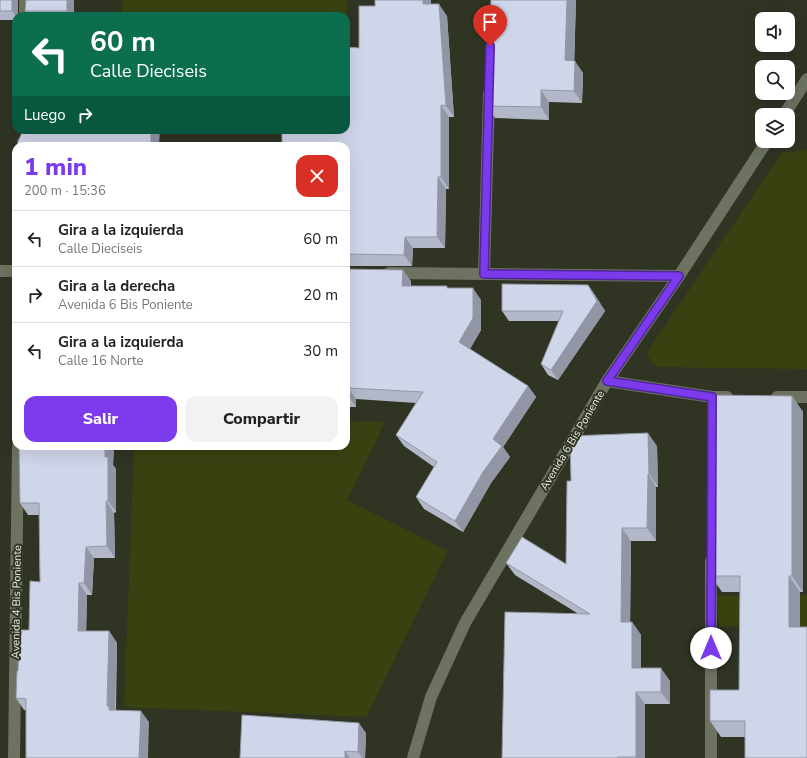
<!DOCTYPE html>
<html lang="es">
<head>
<meta charset="utf-8">
<style>
  :root { --surface:#fff; --page:#f2f2f2; --text:#222; --muted:#767676; --line:#e0e0e0; --accent:#7c3aed }
  body { margin:0; font-family:"Nunito Sans",sans-serif; background:var(--page); color:var(--text); height:100vh; display:flex; flex-direction:column; font-size:15px; white-space:nowrap }
  * { box-sizing:border-box; margin:0 }
  p { font-size:13px; color:var(--muted) }
  .icon { flex:none; width:22px; height:22px; fill:none; stroke:currentColor; stroke-width:2; stroke-linecap:round; stroke-linejoin:round }
  .map { position:relative; flex:1; overflow:hidden }
  .panel { position:absolute; left:12px; top:142px; width:338px; height:308px; display:flex; flex-direction:column; background:var(--surface); border-radius:12px; box-shadow:0 4px 16px #0002 }
  .panel>* { flex:none }
  .guide { position:absolute; left:12px; top:12px; width:338px; height:122px; border-radius:12px; box-shadow:0 4px 16px #0002; background:#0b6e4f; color:#fff; overflow:hidden }
  .tools { position:absolute; left:755px; top:12px; display:grid; gap:8px }
  .tools a { display:grid; place-items:center; width:40px; height:40px; border-radius:8px; background:var(--surface); box-shadow:0 4px 16px #0002; font-size:20px }
  .pin { position:absolute; display:grid; place-items:center; width:34px; height:34px; color:#fff; margin:-41px -17px; border-radius:50% 50% 50% 0; rotate:-45deg; box-shadow:0 0 4px #0007 }
  .pin .icon { rotate:45deg }
  .me { position:absolute; width:44px; margin:-22px; rotate:0deg; stroke-linejoin:round; filter:drop-shadow(0 0 3px #0008) }
  .turn { display:flex; align-items:center; gap:14px; height:84px; padding:0 12px; font-size:18px }
  .turn .icon { width:52px; height:52px; stroke-width:2.5 }
  .turn b { display:block; font-size:28px; line-height:34px }
  .then { display:flex; align-items:center; height:38px; padding:0 12px; background:#0003; gap:8px; font-size:15px }
  .round { display:grid; place-items:center; flex:none; width:42px; height:42px; border-radius:12px; background:var(--page) }
  .headline { display:flex; align-items:center; justify-content:space-between; height:68px; padding:0 12px }
  h1 { font-size:24px; font-weight:800; line-height:30px; color:var(--accent) }
  .primary-button { display:flex; gap:8px; margin-top:auto; padding:8px 12px }
  .primary-button a { flex:1; height:46px; border-radius:12px; background:var(--accent); color:#fff; font-size:16px; font-weight:800; line-height:46px; text-align:center }
  .primary-button a+a { background:var(--page); color:var(--text) }
  ul { padding:0; list-style:none }
  li { display:flex; align-items:center; gap:12px; height:56px; padding:0 12px; border-top:1px solid var(--line) }
  li div { flex:1 }
  li b { display:block; font-size:15px }
  li em { font-style:normal }
  .map>svg:first-child { display:block }
  .green { fill:#384211 }
  .lines { fill:none; stroke-linecap:round; stroke-linejoin:round }
  .minor { stroke:#6d7360; stroke-width:12 }
  .wall { fill:#b3b8c9 }
  .shaded-wall { fill:#9296a4 }
  .building { fill:#d0d6ea; stroke:#9296a4 }
  .route-casing { stroke:#51269a; stroke-width:10 }
  .route { stroke:#7c3aed; stroke-width:7 }
  .labels { text-anchor:middle; stroke-width:4; stroke-linejoin:round; paint-order:stroke }
  .street-label { font-size:11px; fill:#ecefe5; stroke:#2f3423 }
</style>
</head>
<body>
<div class="map">
<svg width="807" height="758" viewBox="0 0 807 758">
  <rect width="100%" height="100%" fill="#2f3423"/>
  <g class="green">
    <polygon points="122,0 347,0 346,39 346,16 122,16"/>
    <polygon points="807,150 807,369 656,367 646,354 782,152"/>
    <polygon points="346,421 385,422 347,500 448,551 366,717 124,707 134,446 346,446"/>
    <polygon points="807,595 807,637 803,637 803,626 719,626 717,596"/>
  </g>
  <g class="lines">
    <g class="minor">
      <polyline points="25,16 25,0"/>
      <polyline points="784,115 807,79"/>
      <polyline points="0,271 16,271"/>
      <polyline points="389,273 679,276"/>
      <polyline points="484,274 489,93"/>
      <polyline points="607,381 712,397 727,397"/>
      <polyline points="777,397 807,397"/>
      <polyline points="14,758 18,446"/>
      <polyline points="413,758 431,697 465,623 607,381 679,276 767,141"/>
      <polyline points="711,758 711,561"/>
    </g>
  </g>
  <g class="wall">
    <polygon points="0,0 18,0 18,16 16,16 16,20 0,20"/>
    <polygon points="74,0 74,16 29,16 25,11"/>
    <polygon points="375,0 431,0 431,4 447,16 454,117 449,117 449,189 446,189 445,248 413,248 412,266 346,266 346,146 282,133 224,130 346,130 359,48 375,6"/>
    <polygon points="491,0 576,0 574,61 583,73 582,103 549,102 549,120 495,118 487,106"/>
    <polygon points="346,269 411,281 411,286 449,288 481,300 481,330 470,349 528,386 536,397 503,447 510,457 491,483 463,532 424,509 416,497 434,467 404,446 396,435 416,403 356,399 356,407 346,407"/>
    <polygon points="588,285 595,295 605,311 558,380 548,375 541,364 559,321 509,321 502,311"/>
    <polygon points="792,396 803,412 803,592 800,592 800,627 745,737 721,737 710,721 739,690 740,592 722,592 711,576"/>
    <polygon points="19,446 114,446 113,465 116,469 116,512 114,513 115,558 94,558 92,595 87,595 86,631 109,631 117,643 116,710 149,722 24,710 16,698 18,671 29,630 40,582 39,515 28,515 20,503"/>
    <polygon points="657,446 658,487 656,487 656,541 631,541 630,622 632,622 641,635 641,668 670,681 670,704 645,704 645,758 502,758 577,613 515,575 506,563 566,564 571,481"/>
    <polygon points="366,733 365,758 240,758"/>
  </g>
  <g class="shaded-wall">
    <polygon points="12,0 18,0 18,16 16,16 12,11"/>
    <polygon points="67,0 74,0 74,16 71,16 67,11"/>
    <polygon points="423,0 431,0 431,16 423,4"/>
    <polygon points="567,0 576,0 574,72 565,60"/>
    <polygon points="439,4 447,16 454,117 446,106"/>
    <polygon points="575,61 583,73 582,103 574,91"/>
    <polygon points="541,90 549,102 549,120 541,107"/>
    <polygon points="441,105 449,117 449,189 441,177"/>
    <polygon points="151,130 160,130 159,146 151,146"/>
    <polygon points="438,177 446,189 445,248 437,237"/>
    <polygon points="405,237 413,248 412,266 404,255"/>
    <polygon points="403,270 411,281 410,298 402,286"/>
    <polygon points="588,285 595,295 605,311 558,380 551,370"/>
    <polygon points="473,288 481,300 481,330 467,353 459,342"/>
    <polygon points="528,386 536,397 503,447 510,457 491,483 463,532 455,521 493,439"/>
    <polygon points="348,388 356,399 356,407 348,395"/>
    <polygon points="792,396 803,412 803,592 792,576"/>
    <polygon points="648,433 657,446 658,487 649,474"/>
    <polygon points="105,446 114,446 113,465 116,469 116,512 108,501 105,457"/>
    <polygon points="648,474 656,487 656,541 647,528"/>
    <polygon points="106,501 114,513 115,558 107,546"/>
    <polygon points="622,528 631,541 630,635 621,622"/>
    <polygon points="86,547 94,558 92,595 84,583"/>
    <polygon points="789,576 800,592 800,643 789,627"/>
    <polygon points="79,583 87,595 86,642 78,631"/>
    <polygon points="632,622 641,635 641,681 632,668"/>
    <polygon points="109,631 117,643 115,715 109,710 107,706"/>
    <polygon points="661,668 670,681 670,704 661,692"/>
    <polygon points="636,692 645,704 645,758 636,758"/>
    <polygon points="141,711 149,722 148,758 139,758"/>
    <polygon points="359,723 366,733 365,758 362,758 358,752"/>
    <polygon points="345,751 350,758 345,758"/>
  </g>
  <g class="building">
    <rect x="0" y="0" width="12" height="11"/>
    <polygon points="26,0 67,0 67,11 25,11"/>
    <polygon points="375,0 423,0 423,4 439,4 446,106 441,105 441,177 438,177 437,237 405,237 404,255 346,254 346,146 282,146 282,130 346,130 346,47 359,48 359,6 375,6"/>
    <polygon points="491,0 567,0 565,60 575,61 574,91 541,90 541,107 487,106"/>
    <polygon points="22,130 151,130 151,146 17,146 18,141 21,135"/>
    <polygon points="346,269 403,270 402,286 447,286 447,288 473,288 473,318 459,342 528,386 493,439 502,446 483,472 455,521 416,497 437,462 396,435 423,392 348,388 348,395 346,395"/>
    <polygon points="502,284 588,285 597,301 551,370 541,364 563,311 502,311"/>
    <polygon points="711,395 792,396 792,576 789,576 789,627 807,627 807,758 745,758 745,721 710,721 710,690 739,690 740,576 711,576"/>
    <polygon points="648,433 649,474 648,474 647,528 622,528 621,622 632,622 632,668 661,668 661,692 636,692 636,757 618,757 618,758 502,758 505,612 590,614 506,563 522,537 566,564 567,481 571,481 570,436"/>
    <polygon points="19,446 105,446 105,457 108,457 108,501 106,501 107,546 86,547 84,583 79,583 78,631 109,631 107,706 109,706 109,710 141,711 139,758 26,758 26,699 16,698 17,671 18,671 19,630 29,630 30,581 40,582 39,503 20,503"/>
    <polygon points="242,715 359,723 358,752 345,751 345,758 240,758"/>
  </g>
  <g class="lines">
    <defs>
      <polyline id="route" points="490,46 484,274 679,276 607,381 712,397 711,648"/>
    </defs>
    <use href="#route" class="route-casing"/>
    <use href="#route" class="route"/>
  </g>
  <g class="labels">
    <g class="street-label">
      <text transform="translate(572 440) rotate(-59)" y="4">Avenida 6 Bis Poniente</text>
      <text transform="translate(16 602) rotate(-89)" y="4">Avenida 4 Bis Poniente</text>
    </g>
  </g>
</svg>
<div class="tools">
<a><svg class="icon" aria-label="sound" viewBox="0 0 24 24"><path d="M4 9h4l5-4v14l-5-4H4zM17 9q2 3 0 6"/></svg></a>
<a><svg class="icon" aria-label="search" viewBox="0 0 24 24"><circle cx="10" cy="10" r="6"/><path d="M15 15l6 6"/></svg></a>
<a><svg class="icon" aria-label="layers" viewBox="0 0 24 24"><path d="M12 4l9 5-9 5-9-5zM3 14l9 5 9-5"/></svg></a>
</div>
<div class="pin" style="left:490px;top:46px;background:#d93025"><svg class="icon" aria-label="arrive" viewBox="0 0 24 24"><path d="M6 21V4h12l-3 4 3 4H6"/></svg></div>
<svg class="me" style="left:711px;top:648px" viewBox="-20 -20 40 40"><circle r="19" fill="#fff"/><path d="M0-13L10 11 0 6-10 11z" fill="#7c3aed"/></svg>
<div class="guide">
<div class="turn"><svg class="icon" aria-label="left" viewBox="0 0 24 24"><path d="M17 20v-9H6M10 6l-5 5 5 5"/></svg><div><b>60 m</b>Calle Dieciseis</div></div>
<div class="then">Luego<svg class="icon" aria-label="right" viewBox="0 0 24 24"><path d="M7 20v-9h11M14 6l5 5-5 5"/></svg></div>
</div>
<section class="panel">
<div class="headline"><div><h1>1 min</h1><p>200 m · 15:36</p></div><a class="round" style="background:#d93025;color:#fff"><svg class="icon" aria-label="close" viewBox="0 0 24 24"><path d="M6 6l12 12M18 6L6 18"/></svg></a></div>
<ul>
<li><svg class="icon" aria-label="left" viewBox="0 0 24 24"><path d="M17 20v-9H6M10 6l-5 5 5 5"/></svg><div><b>Gira a la izquierda</b><p>Calle Dieciseis</p></div><em>60 m</em></li>
<li><svg class="icon" aria-label="right" viewBox="0 0 24 24"><path d="M7 20v-9h11M14 6l5 5-5 5"/></svg><div><b>Gira a la derecha</b><p>Avenida 6 Bis Poniente</p></div><em>20 m</em></li>
<li><svg class="icon" aria-label="left" viewBox="0 0 24 24"><path d="M17 20v-9H6M10 6l-5 5 5 5"/></svg><div><b>Gira a la izquierda</b><p>Calle 16 Norte</p></div><em>30 m</em></li>
</ul>
<div class="primary-button"><a>Salir</a><a>Compartir</a></div>
</section>
</div>
</body>
</html>
